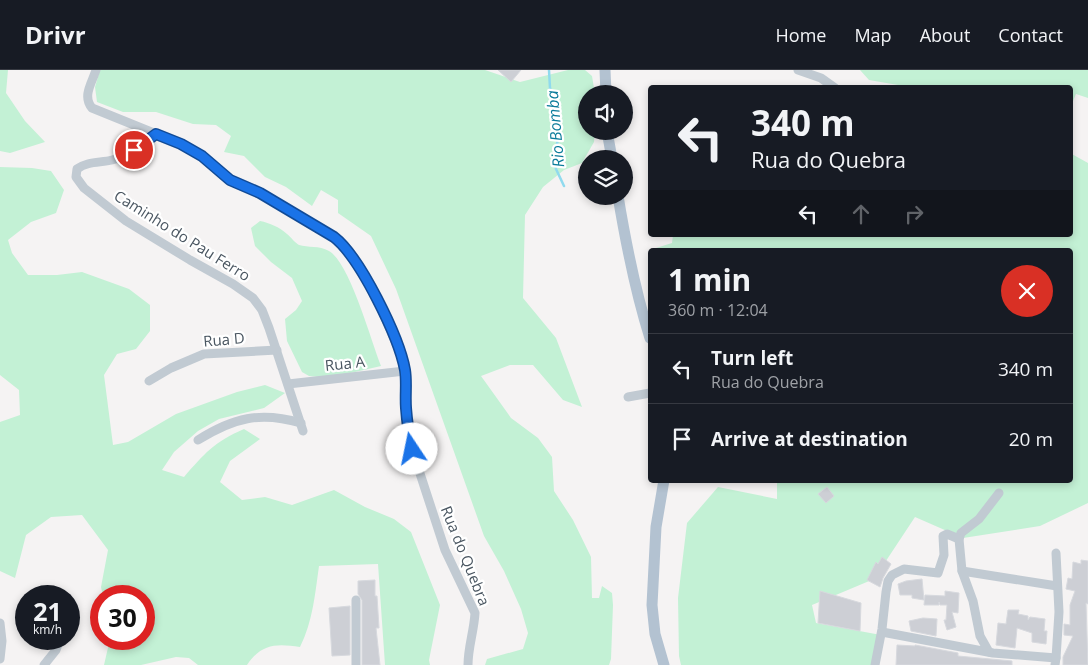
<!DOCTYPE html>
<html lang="en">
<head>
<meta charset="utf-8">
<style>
  :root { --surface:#171b24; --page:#20242c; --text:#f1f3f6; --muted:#9ea1a6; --line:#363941 }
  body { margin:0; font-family:"Open Sans",sans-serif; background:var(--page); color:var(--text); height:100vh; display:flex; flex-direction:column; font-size:19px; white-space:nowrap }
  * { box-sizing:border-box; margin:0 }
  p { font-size:16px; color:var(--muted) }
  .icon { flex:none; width:28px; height:28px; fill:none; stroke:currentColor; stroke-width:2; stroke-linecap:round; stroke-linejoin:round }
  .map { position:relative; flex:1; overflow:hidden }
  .side { position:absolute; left:648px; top:178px; width:425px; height:235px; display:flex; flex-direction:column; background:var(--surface); border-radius:5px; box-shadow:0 2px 8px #0003 }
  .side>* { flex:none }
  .banner { position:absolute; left:648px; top:15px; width:425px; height:152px; border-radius:5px; box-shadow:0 2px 8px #0003; background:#171b24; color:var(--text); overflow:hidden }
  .controls { position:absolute; left:578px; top:15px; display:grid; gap:10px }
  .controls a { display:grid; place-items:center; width:55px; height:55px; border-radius:50%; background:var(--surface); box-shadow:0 2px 8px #0003; font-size:25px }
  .speed { position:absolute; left:15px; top:515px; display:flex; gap:10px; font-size:25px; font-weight:700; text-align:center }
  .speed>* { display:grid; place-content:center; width:65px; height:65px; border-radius:50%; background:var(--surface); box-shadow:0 2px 8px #0003; line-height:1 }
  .speed small { font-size:12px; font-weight:400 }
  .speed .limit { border:8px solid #d22; background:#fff; color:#111 }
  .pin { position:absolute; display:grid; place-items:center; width:42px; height:42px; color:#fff; margin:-21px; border:2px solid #fff; border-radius:50%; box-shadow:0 1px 5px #0007 }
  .me { position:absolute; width:55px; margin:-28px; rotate:349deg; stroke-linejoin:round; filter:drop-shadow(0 0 4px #0008) }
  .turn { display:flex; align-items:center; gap:18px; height:105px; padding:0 20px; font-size:22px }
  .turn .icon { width:65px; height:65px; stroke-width:2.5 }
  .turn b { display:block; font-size:35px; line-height:42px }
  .lanes { display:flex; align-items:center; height:48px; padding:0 20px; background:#0003; justify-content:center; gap:25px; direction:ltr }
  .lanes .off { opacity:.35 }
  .round { display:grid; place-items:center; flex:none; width:52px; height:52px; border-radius:26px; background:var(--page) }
  .overview { display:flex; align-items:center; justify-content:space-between; height:85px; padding:0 20px }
  h1 { font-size:30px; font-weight:700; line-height:38px }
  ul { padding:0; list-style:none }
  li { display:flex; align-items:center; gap:15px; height:70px; padding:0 20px; border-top:1px solid var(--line) }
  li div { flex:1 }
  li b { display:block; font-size:19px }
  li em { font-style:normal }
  header { display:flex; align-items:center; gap:30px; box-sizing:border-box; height:70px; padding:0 25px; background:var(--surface); border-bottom:1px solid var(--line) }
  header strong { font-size:24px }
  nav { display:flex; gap:28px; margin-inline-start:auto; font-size:18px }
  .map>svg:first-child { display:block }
  .green { fill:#c3f1d5 }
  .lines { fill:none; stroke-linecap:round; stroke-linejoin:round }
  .stream { stroke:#90daee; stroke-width:2.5 }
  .building { fill:#cdcfd5; stroke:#d7d9de }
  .minor { stroke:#c1cad2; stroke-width:9 }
  .major { stroke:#b3c2d1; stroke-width:11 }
  .route-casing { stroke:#114b97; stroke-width:12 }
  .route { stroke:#1a73e8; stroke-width:9 }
  .labels { text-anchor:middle; stroke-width:4.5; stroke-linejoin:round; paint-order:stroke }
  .street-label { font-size:15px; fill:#4a5661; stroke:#fff }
  .water-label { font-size:16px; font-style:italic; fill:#0c7c9b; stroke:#fff }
</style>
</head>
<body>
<header>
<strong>Drivr</strong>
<nav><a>Home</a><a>Map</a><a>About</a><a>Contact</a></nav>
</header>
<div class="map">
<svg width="1088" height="595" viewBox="0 0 1088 595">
  <rect width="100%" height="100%" fill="#f5f3f3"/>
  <g class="green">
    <polygon points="0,0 8,0 6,23 25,51 45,72 10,83 0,81"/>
    <polygon points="100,0 485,0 520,12 568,0 585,0 592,6 595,24 586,24 586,61 595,61 594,72 582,93 564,100 543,117 525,145 523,228 556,268 582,337 563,330 533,295 510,295 481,306 511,348 538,368 552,387 554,421 573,450 591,487 592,528 599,528 602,516 612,523 613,535 611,589 609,595 485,595 487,589 523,579 528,563 521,539 504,501 484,466 396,219 371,166 338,143 338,130 321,120 312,136 286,117 265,107 244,86 224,82 231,66 216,55 193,54 156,42 123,42 97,32 95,17"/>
    <polygon points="860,0 1088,0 1088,28 1076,24 1070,38 1070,18 899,17 898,15 869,10"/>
    <polygon points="1070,83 1088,93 1088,433 1040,456 963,468 915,447 874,509 812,535 816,553 881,565 871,595 681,595 679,586 678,528 687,453 718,417 777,429 777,410 1070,410 1070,180 657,180 656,178 672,173 673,165 1070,165"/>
    <path d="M0,97L32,98L51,101L64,120L56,143L31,152L8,170L12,183L28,205H57L82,202L129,219L150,235V261L136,279L117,284L104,305L113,375L128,372L176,344L237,322L265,315L285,323L264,338L219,349L198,361L174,382L162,400L184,407C204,384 214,372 244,359L260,369L230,391L220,412L242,430L265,427L292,435L334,420L365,437L394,449L411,462L440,535L429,590L430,595H385L378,494L319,496C315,524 313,551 300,577C276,573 261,574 247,595H198L189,588L176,587L141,595H104L110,569H144V526H103L101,517L108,480L82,445L51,447L26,465L15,508L0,501V352L20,345L19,320L0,305Z"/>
    <path d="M260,151C270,153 279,157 287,164C291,167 295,173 299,175C308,178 319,175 329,181C350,193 371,271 381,296L329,308L309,306L302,302L287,271L285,249L296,240L302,231L292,208L271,192L255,176L251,158Z"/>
  </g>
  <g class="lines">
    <polyline class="stream" points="549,0 550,18 558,67 555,90 556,99 564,116"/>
  </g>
  <g class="building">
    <polygon points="498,0 521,0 511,12"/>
    <polygon points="827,417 834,426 826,433 818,424"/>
    <polygon points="882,487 891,494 883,508 880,517 867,510 876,492 878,494"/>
    <polygon points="1081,490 1088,491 1088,534 1086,533 1088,595 1063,595 1063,587 1073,566 1064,565 1064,554 1070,555 1070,535 1075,521 1066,519 1068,508 1072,509 1073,492 1081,494"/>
    <polygon points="922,509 924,530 912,528 912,525 900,525 898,514 906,511"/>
    <polygon points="375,510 375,526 377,526 379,558 376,558 380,595 362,595 362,530 358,524 358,511"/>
    <polygon points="820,521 861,533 860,561 818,553"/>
    <polygon points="945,521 959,523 958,543 952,542 956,557 947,560 944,550 946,550 947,535 940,535 939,532 939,535 924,535 925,525 945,526"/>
    <polygon points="350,536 350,585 332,586 329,538"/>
    <polygon points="1008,540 1019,540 1018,544 1028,546 1028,550 1030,547 1045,549 1044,561 1047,561 1046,574 1032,572 1032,563 1017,558 1015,578 996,575 998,553 1006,554"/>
    <polygon points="923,548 937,549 936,566 911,561 909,551"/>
    <polygon points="897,575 915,576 915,575 958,583 958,586 1012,591 1012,595 896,595"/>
  </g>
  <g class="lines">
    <g class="minor">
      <path d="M96,0C92,13 82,26 92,38L181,74L202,86L230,110L260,123L334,167L343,174L351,183L377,229L400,283L405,301L408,358L412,379L445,480L475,543C474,561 468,577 468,595"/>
      <polyline points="798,0 821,8 835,18"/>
      <path d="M156,64C143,74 128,86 112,90C100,93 88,91 77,99L76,107L84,118L126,151L190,190L233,214L253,228L262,240L269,258L303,361"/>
      <polyline points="149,311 171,298 204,284 277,280"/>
      <polyline points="288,314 405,301"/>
      <polyline points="628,327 650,323"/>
      <path d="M198,370C233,348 260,341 301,353"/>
      <polyline points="962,501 1057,516"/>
      <polyline points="0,553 2,571 0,589"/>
      <polyline points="882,562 993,583 1056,588 1055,595"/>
      <polyline points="989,582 980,566 973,531 962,501 959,469 961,463 979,449 999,423"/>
      <polyline points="1056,588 1059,542 1056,483"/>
      <polyline points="44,595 56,580 60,569"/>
      <polyline points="356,595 356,530"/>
      <polyline points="875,595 882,559 886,522 888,511 892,505 904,499 938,503 944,485 943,466 947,464 959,469"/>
    </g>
    <g class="major">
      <polyline points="605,0 606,24"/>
      <polyline points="607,61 612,89"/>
      <path d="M618,126C626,174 635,221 650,268"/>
      <polyline points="664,410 656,457 652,535 655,564 664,595"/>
    </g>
  </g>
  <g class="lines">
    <defs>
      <path id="route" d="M134,80L156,64L181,74L202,86L230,110L260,123L334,167C360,187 399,267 405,300C407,312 405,325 406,338C407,352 409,365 412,379"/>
    </defs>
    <use href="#route" class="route-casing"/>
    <use href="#route" class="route"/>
  </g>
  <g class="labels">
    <g class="street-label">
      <text transform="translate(182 166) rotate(32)" y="5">Caminho do Pau Ferro</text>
      <text transform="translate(224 270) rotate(-5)" y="5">Rua D</text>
      <text transform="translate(345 294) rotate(-6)" y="5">Rua A</text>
      <text transform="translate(465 486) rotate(68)" y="5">Rua do Quebra</text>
    </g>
    <g class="water-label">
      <text transform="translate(555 59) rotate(-95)" y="6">Rio Bomba</text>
    </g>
  </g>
</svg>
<div class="controls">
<a><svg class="icon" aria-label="sound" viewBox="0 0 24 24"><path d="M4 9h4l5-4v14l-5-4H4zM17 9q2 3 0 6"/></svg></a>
<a><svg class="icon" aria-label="layers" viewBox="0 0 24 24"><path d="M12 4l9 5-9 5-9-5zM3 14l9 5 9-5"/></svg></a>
</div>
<div class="speed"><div>21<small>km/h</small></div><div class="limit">30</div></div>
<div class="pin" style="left:134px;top:80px;background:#d93025"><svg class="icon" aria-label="arrive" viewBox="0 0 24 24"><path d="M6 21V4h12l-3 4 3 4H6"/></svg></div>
<svg class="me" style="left:412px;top:379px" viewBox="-20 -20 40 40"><circle r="19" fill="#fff"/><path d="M0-13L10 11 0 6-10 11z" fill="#1a73e8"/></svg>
<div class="banner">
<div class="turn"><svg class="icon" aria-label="left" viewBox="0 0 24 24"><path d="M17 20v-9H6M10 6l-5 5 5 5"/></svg><div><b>340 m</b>Rua do Quebra</div></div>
<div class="lanes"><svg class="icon" aria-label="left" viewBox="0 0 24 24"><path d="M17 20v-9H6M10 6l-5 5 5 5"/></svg><svg class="icon off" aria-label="ahead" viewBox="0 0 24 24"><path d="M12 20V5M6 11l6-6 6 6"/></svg><svg class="icon off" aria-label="right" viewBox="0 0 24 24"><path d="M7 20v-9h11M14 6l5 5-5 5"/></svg></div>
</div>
<section class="side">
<div class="overview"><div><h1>1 min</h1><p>360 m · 12:04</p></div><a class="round" style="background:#d93025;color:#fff"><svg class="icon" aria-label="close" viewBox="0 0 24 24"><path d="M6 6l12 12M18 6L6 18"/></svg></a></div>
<ul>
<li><svg class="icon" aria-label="left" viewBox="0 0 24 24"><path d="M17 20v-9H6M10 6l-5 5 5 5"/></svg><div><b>Turn left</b><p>Rua do Quebra</p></div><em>340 m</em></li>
<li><svg class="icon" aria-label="arrive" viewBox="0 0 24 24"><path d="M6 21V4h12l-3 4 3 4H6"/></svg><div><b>Arrive at destination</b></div><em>20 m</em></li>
</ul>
</section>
</div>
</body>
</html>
